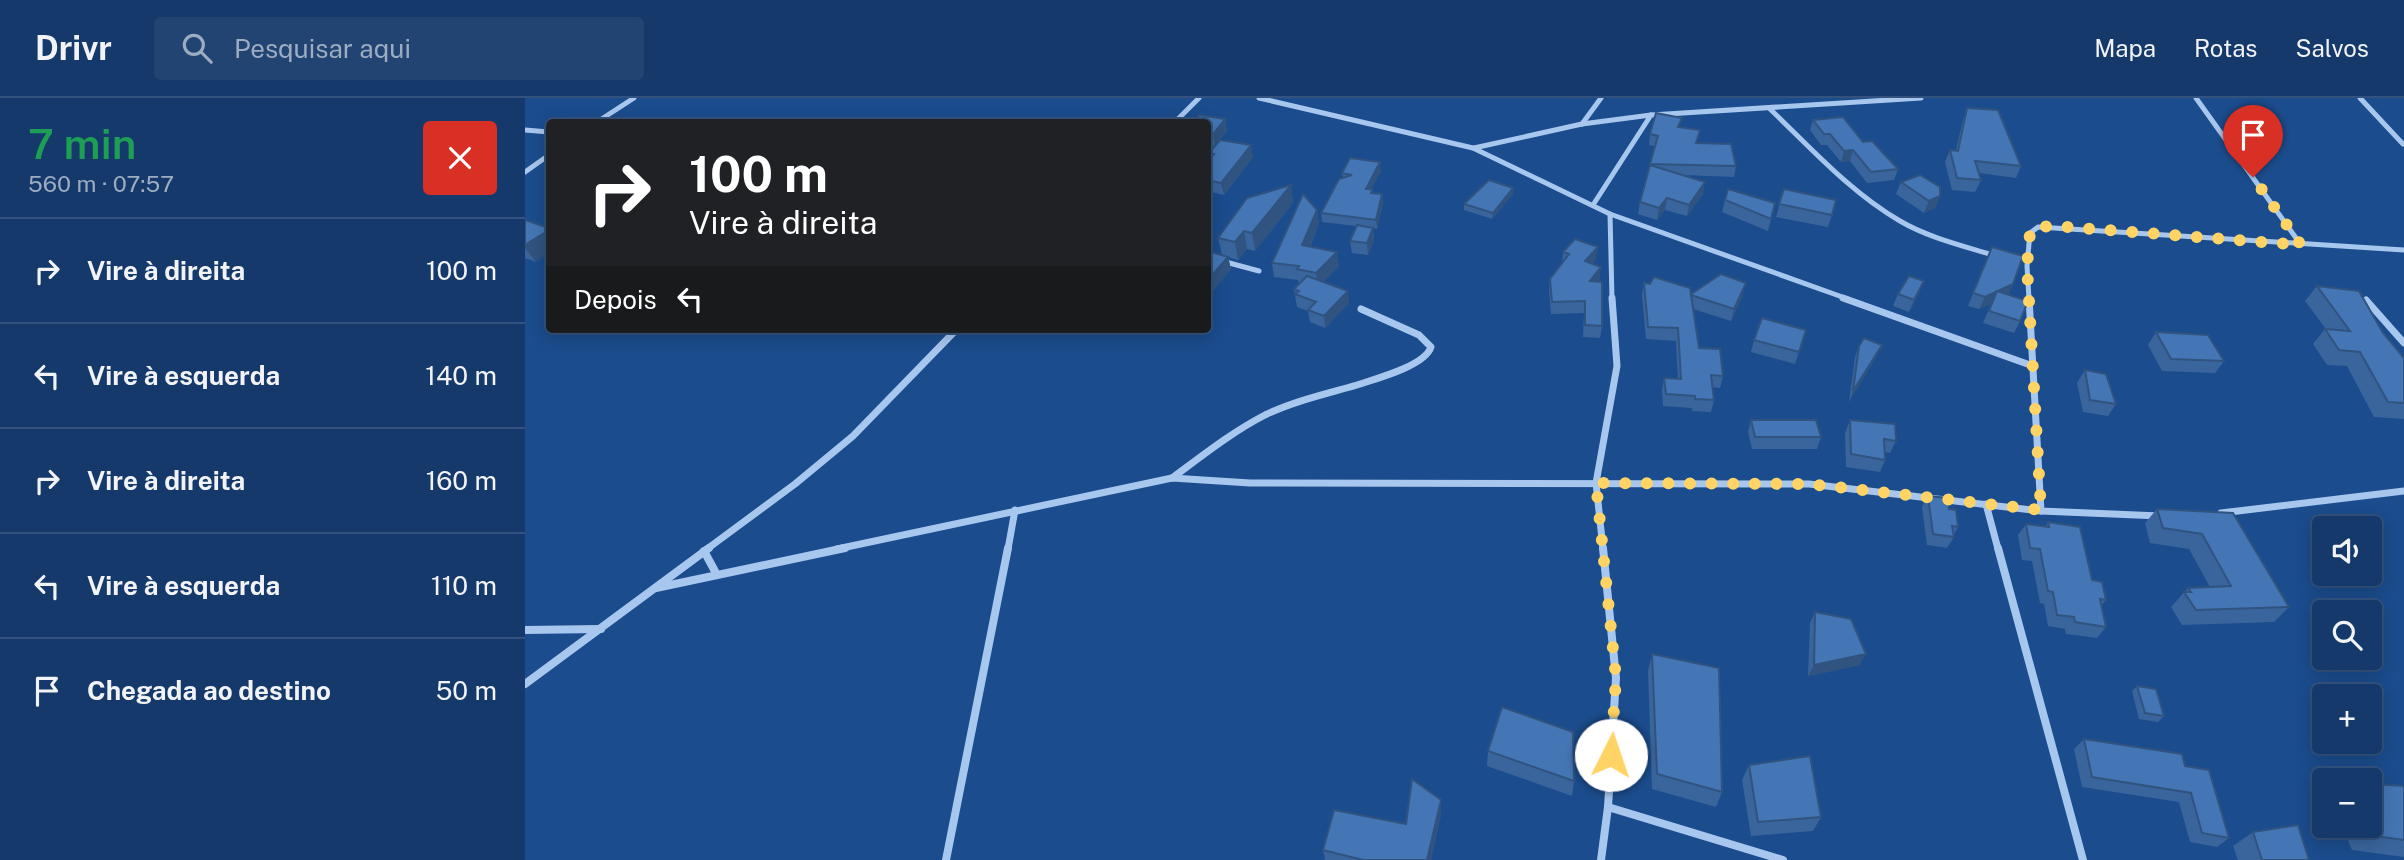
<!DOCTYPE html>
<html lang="pt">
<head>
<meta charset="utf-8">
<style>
  :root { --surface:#14396a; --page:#214472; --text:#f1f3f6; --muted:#9dacc1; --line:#33537e }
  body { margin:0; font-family:"Public Sans",sans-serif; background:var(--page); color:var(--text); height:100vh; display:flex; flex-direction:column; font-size:26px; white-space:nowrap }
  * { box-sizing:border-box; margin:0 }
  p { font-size:23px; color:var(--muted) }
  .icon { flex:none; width:38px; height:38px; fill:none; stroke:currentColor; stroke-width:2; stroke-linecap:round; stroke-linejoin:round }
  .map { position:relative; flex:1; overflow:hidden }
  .side { display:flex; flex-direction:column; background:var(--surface); width:525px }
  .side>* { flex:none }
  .hud { position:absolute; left:21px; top:21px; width:665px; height:214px; border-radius:7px; box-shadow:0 4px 18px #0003,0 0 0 2px var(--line); background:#202124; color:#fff; overflow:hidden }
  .tools { position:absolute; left:1787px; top:418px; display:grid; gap:14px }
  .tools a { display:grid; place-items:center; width:70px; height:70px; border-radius:7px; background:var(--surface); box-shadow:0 4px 18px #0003,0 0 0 2px var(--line); font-size:35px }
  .pin { position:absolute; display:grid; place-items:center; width:60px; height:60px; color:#fff; margin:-72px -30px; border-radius:50% 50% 50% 0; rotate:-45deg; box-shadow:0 0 7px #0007 }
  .pin .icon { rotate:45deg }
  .me { position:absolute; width:77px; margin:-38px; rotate:4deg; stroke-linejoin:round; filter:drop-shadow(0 0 5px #0008) }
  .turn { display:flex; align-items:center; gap:24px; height:147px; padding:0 28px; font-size:32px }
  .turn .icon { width:91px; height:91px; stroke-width:2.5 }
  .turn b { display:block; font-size:49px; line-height:60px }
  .then { display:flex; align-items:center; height:66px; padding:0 28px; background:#0003; gap:14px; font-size:26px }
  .round { display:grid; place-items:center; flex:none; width:74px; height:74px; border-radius:7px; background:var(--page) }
  .headline { display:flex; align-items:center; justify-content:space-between; height:119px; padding:0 28px }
  h1 { font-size:42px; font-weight:600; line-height:52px; color:#1e9e55 }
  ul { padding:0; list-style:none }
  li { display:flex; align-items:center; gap:21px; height:105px; padding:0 28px; border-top:2px solid var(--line) }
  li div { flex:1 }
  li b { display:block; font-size:26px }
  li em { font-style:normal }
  header { display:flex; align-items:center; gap:42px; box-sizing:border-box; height:98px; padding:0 35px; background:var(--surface); border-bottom:2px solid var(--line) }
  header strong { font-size:33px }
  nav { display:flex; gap:38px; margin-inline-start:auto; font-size:24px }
  .search { width:490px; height:63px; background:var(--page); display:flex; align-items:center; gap:18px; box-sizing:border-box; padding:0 24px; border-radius:7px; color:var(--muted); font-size:26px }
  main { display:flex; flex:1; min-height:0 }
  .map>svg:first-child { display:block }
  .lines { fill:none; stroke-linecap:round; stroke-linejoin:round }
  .minor-far2 { stroke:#a8c7ee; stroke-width:5 }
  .minor-far1 { stroke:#a8c7ee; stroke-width:7 }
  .minor { stroke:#a8c7ee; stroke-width:8 }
  .wall { fill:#3a659c }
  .shaded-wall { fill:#30537f }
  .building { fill:#4476b5; stroke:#30537f; stroke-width:2 }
  .route { stroke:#ffd364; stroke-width:12; stroke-dasharray:0 21.6 }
</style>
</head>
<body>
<header>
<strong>Drivr</strong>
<div class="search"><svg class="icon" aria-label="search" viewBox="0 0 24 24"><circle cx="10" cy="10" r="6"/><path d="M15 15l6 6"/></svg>Pesquisar aqui</div>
<nav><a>Mapa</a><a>Rotas</a><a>Salvos</a></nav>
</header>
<main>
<section class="side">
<div class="headline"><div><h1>7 min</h1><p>560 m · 07:57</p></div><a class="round" style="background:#d93025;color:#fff"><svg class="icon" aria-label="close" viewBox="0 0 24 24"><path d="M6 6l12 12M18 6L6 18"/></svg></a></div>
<ul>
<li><svg class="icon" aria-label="right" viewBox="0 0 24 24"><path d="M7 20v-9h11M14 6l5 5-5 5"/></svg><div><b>Vire à direita</b></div><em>100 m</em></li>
<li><svg class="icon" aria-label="left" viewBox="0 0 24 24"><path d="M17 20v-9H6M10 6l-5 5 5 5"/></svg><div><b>Vire à esquerda</b></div><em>140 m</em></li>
<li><svg class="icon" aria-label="right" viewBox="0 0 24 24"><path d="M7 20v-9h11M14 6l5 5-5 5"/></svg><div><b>Vire à direita</b></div><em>160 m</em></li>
<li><svg class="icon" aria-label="left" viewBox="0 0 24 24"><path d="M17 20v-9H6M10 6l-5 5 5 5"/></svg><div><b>Vire à esquerda</b></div><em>110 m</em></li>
<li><svg class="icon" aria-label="arrive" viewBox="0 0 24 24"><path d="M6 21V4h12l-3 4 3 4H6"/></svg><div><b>Chegada ao destino</b></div><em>50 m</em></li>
</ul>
</section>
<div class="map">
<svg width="1879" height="762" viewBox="0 0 1879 762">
  <rect width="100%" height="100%" fill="#1b4c8d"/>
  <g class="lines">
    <g class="minor-far2">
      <polyline points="734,0 948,50 1085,116 1323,201"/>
      <polyline points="1671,0 1776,147"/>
      <polyline points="1835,0 1878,46"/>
      <path d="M1244,10C1285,49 1325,94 1375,123C1404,140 1439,148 1471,158"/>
      <polyline points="72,24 109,0"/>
      <polyline points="650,24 674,0"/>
      <polyline points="1057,26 1076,0"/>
      <polyline points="0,32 24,34"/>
      <polyline points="949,50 1057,26 1126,17 1396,0"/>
      <polyline points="0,74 24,57"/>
      <polyline points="1068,107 1126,17"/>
      <polyline points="1085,116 1087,201"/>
      <polyline points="682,159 734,173"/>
      <polyline points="1504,201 1502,168 1505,135 1513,129 1879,152"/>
    </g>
    <g class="minor-far1">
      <polyline points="1318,200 1508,268"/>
      <polyline points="1504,200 1516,413"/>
      <polyline points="1841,202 1879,245"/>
      <path d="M647,380C677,358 707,334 740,317C769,303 801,296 832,287C850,281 900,268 906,249L894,237L836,211"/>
      <polyline points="1461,406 1473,451"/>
      <polyline points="1696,415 1879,393"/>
      <polyline points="182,451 270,386 328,338 432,231"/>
      <polyline points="312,451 647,380 725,385 1284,386 1516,413 1635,418"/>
      <polyline points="483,451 490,412"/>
      <polyline points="1078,451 1071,385 1092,268 1087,200"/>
    </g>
    <g class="minor">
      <polyline points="1473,450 1558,762"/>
      <polyline points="179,453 192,477"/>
      <polyline points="131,490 320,450"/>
      <polyline points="0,532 76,531"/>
      <polyline points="0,586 184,450"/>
      <polyline points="1083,709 1258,762"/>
      <polyline points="421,762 483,450"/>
      <polyline points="1076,762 1083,709 1091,580 1078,450"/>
    </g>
  </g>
  <g class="wall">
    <polygon points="1442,10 1496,68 1491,80 1454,75 1456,82 1450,94 1427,92 1420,64 1425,52 1431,52 1438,22"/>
    <polygon points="700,21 702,33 693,44 728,59 699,97 682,93 682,63 685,61 684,55 690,48 682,46 682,24"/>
    <polygon points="1288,22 1338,44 1373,71 1369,82 1342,85 1325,63 1316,64 1302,47 1296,47 1285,32"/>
    <polygon points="1155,29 1173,45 1211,68 1209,79 1158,77 1178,96 1162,118 1140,112 1132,122 1113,116 1115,104 1130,48 1124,47 1125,36"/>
    <polygon points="856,73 846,91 847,91 848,95 857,96 858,105 852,131 848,130 849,142 843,157 827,155 825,143 831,128 797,124 796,115 818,80 817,75"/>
    <polygon points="1376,84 1415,98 1410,110 1399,115 1371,96"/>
    <polygon points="766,87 768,105 730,153 722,151 713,162 703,159 706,171 685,196 682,194 682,154 697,157 693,140"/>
    <polygon points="988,90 988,96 967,121 939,112 939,106"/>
    <polygon points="1259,91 1307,117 1303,129 1251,119"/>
    <polygon points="1200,102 1250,105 1243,133 1197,114"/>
    <polygon points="792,112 794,126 785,149 814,168 798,184 824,205 800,230 785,224 783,213 772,209 769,191 774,186 773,182 749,179 747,165"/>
    <polygon points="0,122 11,164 0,160"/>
    <polygon points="1467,149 1488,186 1483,197 1495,223 1489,235 1458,225 1466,206 1454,211 1443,208"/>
    <polygon points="1038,154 1071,161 1067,166 1075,181 1073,183 1077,228 1075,240 1058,239 1059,215 1026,216 1024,193 1025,181 1037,166"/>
    <polygon points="1119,185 1166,196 1218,197 1206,223 1168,211 1174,250 1198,278 1195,290 1187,289 1189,302 1186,314 1167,313 1167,310 1138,308 1137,292 1139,280 1153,281 1151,243 1121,241 1117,197"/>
    <polygon points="1792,188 1879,260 1879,321 1849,319 1822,268 1802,267 1788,246 1800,231 1801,231 1780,203"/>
    <polygon points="1394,195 1384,214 1368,208 1373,196"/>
    <polygon points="1281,232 1270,266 1226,254 1229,242"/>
    <polygon points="1631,234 1699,263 1690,275 1637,273 1623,247"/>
    <polygon points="1357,247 1352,257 1324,304 1330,259 1334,248"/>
    <polygon points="1560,272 1591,306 1583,318 1558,314 1552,285"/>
    <polygon points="1226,322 1296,339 1292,351 1227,351 1223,334"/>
    <polygon points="1325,322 1371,343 1365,355 1360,354 1360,362 1355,374 1321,369 1320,335"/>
    <polygon points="1403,398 1424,411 1433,429 1429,436 1429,439 1422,450 1402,447 1397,409"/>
    <polygon points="1632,411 1708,415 1764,509 1749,524 1657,527 1646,509 1663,490 1685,489 1664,451 1625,445 1620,425"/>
    <polygon points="1523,424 1581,502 1576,508 1581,529 1572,540 1541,536 1540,531 1523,528 1519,506 1515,505 1507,463 1497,462 1493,437 1501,426 1520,429"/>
    <polygon points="1290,514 1335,567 1283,578 1285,525"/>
    <polygon points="1127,556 1197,694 1191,709 1127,691 1123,573"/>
    <polygon points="1612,588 1639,618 1633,624 1614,621 1607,593"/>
    <polygon points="1559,641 1660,668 1704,740 1692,749 1665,744 1654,704 1557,689 1549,651"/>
    <polygon points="963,653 1049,683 1047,698 962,668"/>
    <polygon points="1224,667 1296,719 1288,733 1226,738 1217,682"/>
    <polygon points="1844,686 1879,688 1879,759 1827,752 1817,728 1844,728"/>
    <polygon points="916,702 916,716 906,762 800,762 798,752 881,726"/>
    <polygon points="1728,734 1784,762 1713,762 1708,748"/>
  </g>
  <g class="shaded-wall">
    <polygon points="700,21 702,33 690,48 688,36"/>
    <polygon points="726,47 728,59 699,97 696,85"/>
    <polygon points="1328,52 1325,63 1316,64 1319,53"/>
    <polygon points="855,64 856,73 842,100 841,91"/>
    <polygon points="1180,84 1178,96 1162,118 1164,107"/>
    <polygon points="766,87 768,105 730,153 727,135"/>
    <polygon points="988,90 988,96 967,121 968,115"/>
    <polygon points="857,96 858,105 852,131 851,122"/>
    <polygon points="1415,98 1410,110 1399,115 1404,103"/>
    <polygon points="1142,100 1140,112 1132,122 1134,110"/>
    <polygon points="792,112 794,126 779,162 777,147"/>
    <polygon points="848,130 849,142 843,157 842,145"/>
    <polygon points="24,132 24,156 11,164 0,150 0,147"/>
    <polygon points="719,133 722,151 713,162 710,144"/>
    <polygon points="1073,149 1071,161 1059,175 1060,163"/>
    <polygon points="812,154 814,168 793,189 791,175"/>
    <polygon points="703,159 706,171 685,196 682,183"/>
    <polygon points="1076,169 1075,181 1064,195 1065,183"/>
    <polygon points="1399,183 1394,195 1384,214 1389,202"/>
    <polygon points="1221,185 1218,197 1206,223 1209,211"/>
    <polygon points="1488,186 1482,198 1472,193"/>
    <polygon points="823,193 824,205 800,230 799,218"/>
    <polygon points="1472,193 1466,206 1454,211 1460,199"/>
    <polygon points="1357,247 1352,257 1324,304 1328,293"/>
    <polygon points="1341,556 1335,567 1283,578 1289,567"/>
    <polygon points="916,702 916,716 906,762 902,762"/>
  </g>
  <g class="building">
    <polygon points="1442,10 1473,12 1496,68 1450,63 1456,82 1432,80 1425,52 1433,53"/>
    <polygon points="1131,15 1157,20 1153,29 1175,32 1171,45 1206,46 1211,68 1125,66 1133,38 1125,36"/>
    <polygon points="674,17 700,21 688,36 682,35 682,24 668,24"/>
    <polygon points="1318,19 1338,44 1347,43 1373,71 1346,74 1328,52 1319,53 1305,36 1299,36 1288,22"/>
    <polygon points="695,42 726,47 696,85 682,82 682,63 689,56 684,55"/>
    <polygon points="825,60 855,64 841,91 847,91 846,95 857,96 851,122 796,115 814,81 827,77 817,75"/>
    <polygon points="1125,67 1180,84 1164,107 1142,100 1134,110 1115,104"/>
    <polygon points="1395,77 1415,89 1415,98 1404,103 1376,84"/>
    <polygon points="964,82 988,90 968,115 939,106"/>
    <polygon points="766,87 727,135 719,133 710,144 693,140 722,100"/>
    <polygon points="1203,91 1250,105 1246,121 1200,102"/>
    <polygon points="1259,91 1311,102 1307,117 1254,106"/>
    <polygon points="778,96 792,112 777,147 812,154 791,175 772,171 774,168 747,165"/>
    <polygon points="0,122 24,130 24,132 0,147"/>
    <polygon points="832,127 848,130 842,145 825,143"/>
    <polygon points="1050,141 1073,149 1060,163 1076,169 1065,183 1077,184 1077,228 1060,227 1060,203 1027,204 1025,181 1044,156 1038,154"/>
    <polygon points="1467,149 1498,158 1488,186 1460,199 1448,195"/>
    <polygon points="683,153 703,159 682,183 682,154"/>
    <polygon points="1196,176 1221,185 1209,211 1166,197 1174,250 1195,251 1198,278 1186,277 1189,302 1170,301 1170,298 1141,296 1139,280 1156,281 1153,230 1123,229 1119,185 1125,186 1129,179 1165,190 1166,196"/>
    <polygon points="782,178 823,193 799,218 783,212 791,204 770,196 774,193 769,191"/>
    <polygon points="1384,178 1399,183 1389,202 1373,196"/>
    <polygon points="1792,188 1834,193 1858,235 1879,260 1879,305 1863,304 1835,254 1814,252 1800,231 1825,233"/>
    <polygon points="1472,193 1503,203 1495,223 1464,213"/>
    <polygon points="1237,220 1281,232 1274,254 1229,242"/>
    <polygon points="1631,234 1683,237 1699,263 1646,261"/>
    <polygon points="1339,240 1357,247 1328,293 1334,248"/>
    <polygon points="1560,272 1581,276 1591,306 1565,302"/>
    <polygon points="1226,322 1291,322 1296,339 1230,339"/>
    <polygon points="1325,322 1370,326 1371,343 1359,341 1360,362 1326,356"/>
    <polygon points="1403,398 1423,400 1424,411 1431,412 1433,429 1427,428 1429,439 1408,436"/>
    <polygon points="1632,411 1708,415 1764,509 1671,512 1659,494 1666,494 1663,490 1706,488 1677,436 1638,430"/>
    <polygon points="1523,424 1555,429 1567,482 1577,484 1581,502 1575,501 1581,529 1550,524 1549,519 1532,517 1528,494 1523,493 1515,451 1505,450 1501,426 1524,429"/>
    <polygon points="1290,514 1326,521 1341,556 1289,567"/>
    <polygon points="1127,556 1194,570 1197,694 1132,676"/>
    <polygon points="1612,588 1631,591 1639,618 1620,615"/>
    <polygon points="977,609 1048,634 1049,683 963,653"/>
    <polygon points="1559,641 1657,656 1660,668 1684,672 1704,740 1677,735 1666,695 1567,679"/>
    <polygon points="1285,658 1296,719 1233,724 1224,667"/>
    <polygon points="887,681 916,702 902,762 838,762 798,752 809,712 881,726"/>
    <polygon points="1844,686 1879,688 1879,742 1850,738 1844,726"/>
    <polygon points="1773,727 1784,762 1737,762 1728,734"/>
  </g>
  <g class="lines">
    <polyline class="route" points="1086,657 1091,580 1071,385 1284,386 1516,412 1502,168 1505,135 1513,129 1530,128 1776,147 1728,79"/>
  </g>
</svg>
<div class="tools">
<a><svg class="icon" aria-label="sound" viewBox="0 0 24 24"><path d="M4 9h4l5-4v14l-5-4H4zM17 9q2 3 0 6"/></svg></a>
<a><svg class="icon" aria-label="search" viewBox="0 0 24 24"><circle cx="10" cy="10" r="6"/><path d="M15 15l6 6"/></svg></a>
<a>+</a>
<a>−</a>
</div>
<div class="pin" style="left:1728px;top:79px;background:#d93025"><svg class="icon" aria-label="arrive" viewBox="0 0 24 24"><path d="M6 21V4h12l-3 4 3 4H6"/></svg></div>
<svg class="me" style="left:1086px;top:657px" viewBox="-20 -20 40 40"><circle r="19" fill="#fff"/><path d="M0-13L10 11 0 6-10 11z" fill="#ffd364"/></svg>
<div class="hud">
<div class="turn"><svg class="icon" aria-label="right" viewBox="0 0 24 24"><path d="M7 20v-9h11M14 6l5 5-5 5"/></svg><div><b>100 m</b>Vire à direita</div></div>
<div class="then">Depois<svg class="icon" aria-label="left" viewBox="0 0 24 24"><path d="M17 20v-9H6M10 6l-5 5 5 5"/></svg></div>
</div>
</div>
</main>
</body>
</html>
